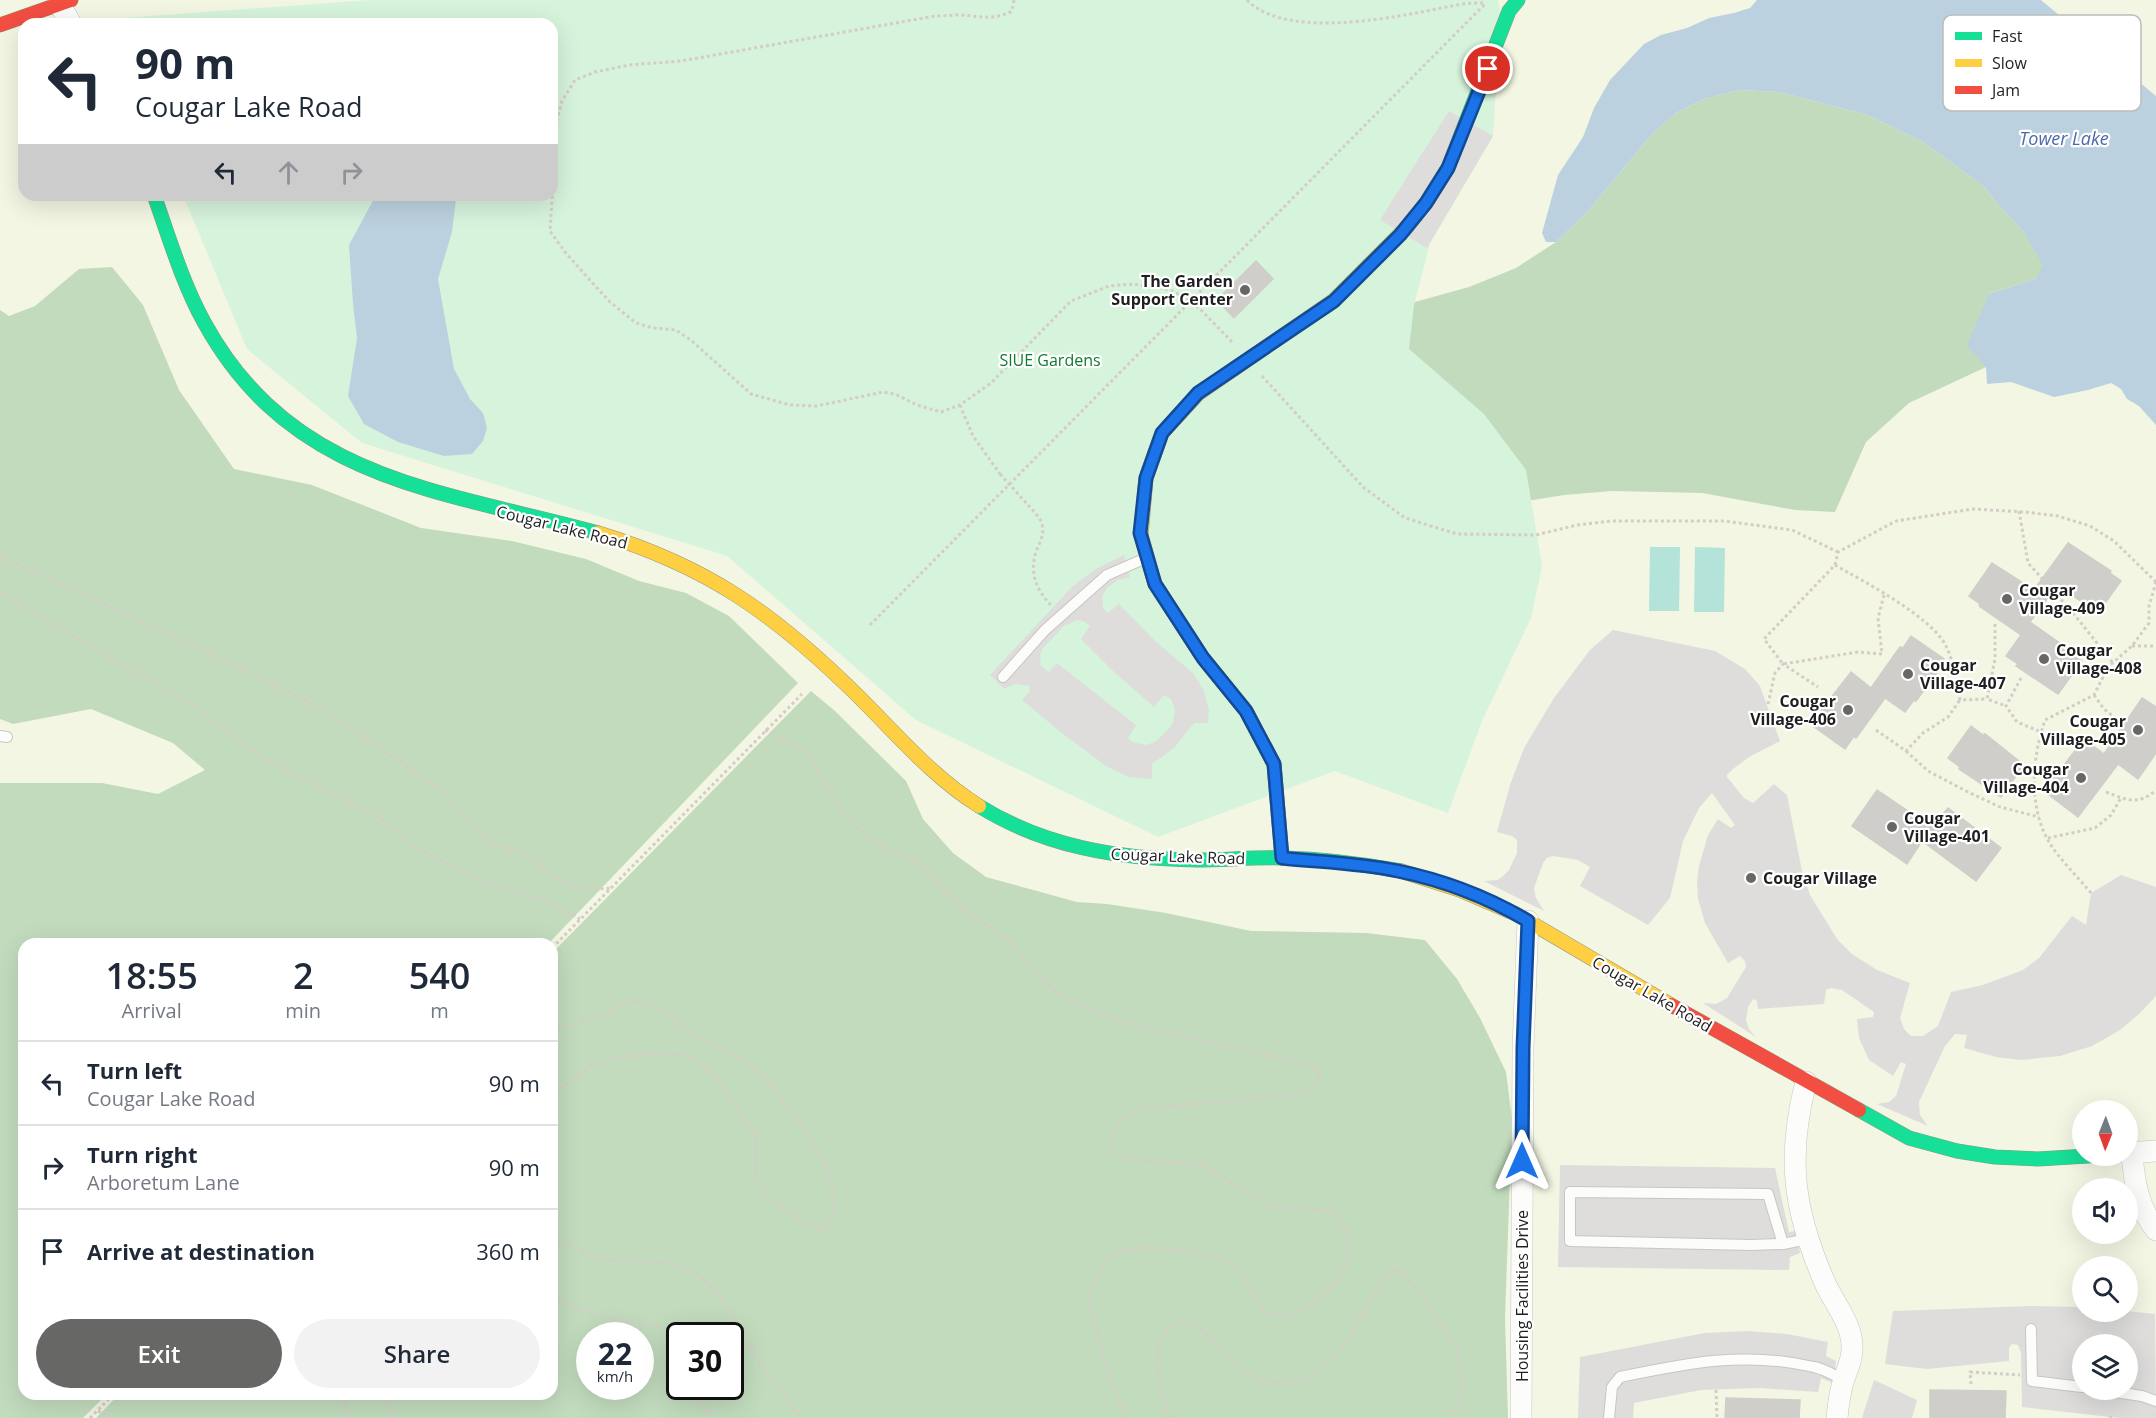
<!DOCTYPE html>
<html lang="en">
<head>
<meta charset="utf-8">
<style>
  :root { --surface:#fff; --page:#f2f2f3; --text:#1f2937; --muted:#747a83; --line:#e0e1e3; --accent:#676765 }
  body { margin:0; font-family:"Open Sans",sans-serif; background:var(--page); color:var(--text); height:100vh; display:flex; flex-direction:column; font-size:22px; white-space:nowrap }
  * { box-sizing:border-box; margin:0 }
  p { font-size:20px; color:var(--muted) }
  .icon { flex:none; width:33px; height:33px; fill:none; stroke:currentColor; stroke-width:2; stroke-linecap:round; stroke-linejoin:round }
  .map { position:relative; flex:1; overflow:hidden }
  .details { position:absolute; left:18px; top:938px; width:540px; height:462px; display:flex; flex-direction:column; background:var(--surface); border-radius:18px; box-shadow:0 6px 24px #0002 }
  .details>* { flex:none }
  .banner { position:absolute; left:18px; top:18px; width:540px; height:183px; border-radius:18px; box-shadow:0 6px 24px #0002; background:#fff; color:var(--text); overflow:hidden }
  .needle { width:39px; rotate:181deg }
  .tools { position:absolute; left:2072px; top:1100px; display:grid; gap:12px }
  .tools a { display:grid; place-items:center; width:66px; height:66px; border-radius:50%; background:var(--surface); box-shadow:0 6px 24px #0002; font-size:30px }
  .speed { position:absolute; left:576px; top:1322px; display:flex; gap:12px; font-size:30px; font-weight:700; text-align:center }
  .speed>* { display:grid; place-content:center; width:78px; height:78px; border-radius:50%; background:var(--surface); box-shadow:0 6px 24px #0002; line-height:1 }
  .speed small { font-size:15px; font-weight:400 }
  .speed .limit { border:3px solid #111; border-radius:9px; background:#fff; color:#111 }
  .pin { position:absolute; display:grid; place-items:center; width:51px; height:51px; color:#fff; margin:-26px; border:3px solid #fff; border-radius:50%; box-shadow:0 2px 6px #0007 }
  .me { position:absolute; width:66px; margin:-33px; rotate:0deg; stroke-linejoin:round; filter:drop-shadow(0 0 4px #0008) }
  .turn { display:flex; align-items:center; gap:21px; height:126px; padding:0 18px; font-size:27px }
  .turn .icon { width:78px; height:78px; stroke-width:2.5 }
  .turn b { display:block; font-size:42px; line-height:51px }
  .lanes { display:flex; align-items:center; height:57px; padding:0 18px; background:#0003; justify-content:center; gap:30px; direction:ltr }
  .lanes .off { opacity:.35 }
  .eta { display:flex; justify-content:space-evenly; align-items:center; height:102px; text-align:center }
  .eta b { font-size:36px; font-weight:600; line-height:42px }
  .cta { display:flex; gap:12px; margin-top:auto; padding:12px 18px }
  .cta a { flex:1; height:69px; border-radius:36px; background:var(--accent); color:#fff; font-size:24px; font-weight:600; line-height:69px; text-align:center }
  .cta a+a { background:var(--page); color:var(--text) }
  ul { padding:0; list-style:none }
  li { display:flex; align-items:center; gap:18px; height:84px; padding:0 18px; border-top:2px solid var(--line) }
  li div { flex:1 }
  li b { display:block; font-size:22px }
  li em { font-style:normal }
  .map>svg:first-child { display:block }
  .education { fill:#f3f6e3; fill-rule:evenodd }
  .forest { fill:#c2dbbd; fill-rule:evenodd }
  .park { fill:#d6f3dc }
  .pitch { fill:#b4e3d9 }
  .parking { fill:#dedddb; fill-rule:evenodd }
  .water { fill:#bcd1df }
  .building { fill:#d0ceca; stroke:#d0cec9; stroke-width:1.5 }
  .lines { fill:none; stroke-linecap:round; stroke-linejoin:round }
  .lane-casing { stroke:#c6c6c3; stroke-width:12 }
  .street-casing { stroke:#c6c6c3; stroke-width:22 }
  .fast-casing { stroke:#909680; stroke-width:15 }
  .slow-casing { stroke:#909680; stroke-width:15 }
  .jam-casing { stroke:#909680; stroke-width:15 }
  .path { stroke:#d6ccc7; stroke-width:3; stroke-dasharray:3 3; stroke-linecap:butt }
  .lane { stroke:#fcfcfb; stroke-width:10 }
  .street { stroke:#fcfcfb; stroke-width:21 }
  .fast { stroke:#16e098; stroke-width:14 }
  .slow { stroke:#ffcf43; stroke-width:14 }
  .jam { stroke:#f24e42; stroke-width:14 }
  .path-bridge { stroke:#d6ccc7; stroke-width:3; stroke-dasharray:3 3; stroke-linecap:butt }
  .route-casing { stroke:#114b97; stroke-width:15 }
  .route { stroke:#1a73e8; stroke-width:10 }
  .poi-dot { fill:#676765; stroke:#fff; stroke-width:2 }
  .labels { text-anchor:middle; stroke-width:4.5; stroke-linejoin:round; paint-order:stroke }
  .poi-label { font-size:16px; font-weight:bold; fill:#1f1f1f; stroke:#fff; text-anchor:start }
  .park-label { font-size:16px; fill:#0f7b2e; stroke:#fff }
  .street-label { font-size:16px; fill:#1f1f1f; stroke:#fff }
  .water-label { font-size:18px; font-style:italic; fill:#4d69ac; stroke:#fff }
  .key { fill:#fff; stroke:#bcbcbc; stroke-width:1.5 }
  .key-label { font-size:16px; fill:#1f1f1f }
</style>
</head>
<body>
<div class="map">
<svg width="2156" height="1418" viewBox="0 0 2156 1418">
  <rect width="100%" height="100%" fill="#edece7"/>
  <path class="education" d="M0,0H2156V1418H0ZM24,24H552V195H24ZM24,944H552V1394H24ZM2082,1110H2127V1155H2082ZM2082,1188H2127V1233H2082ZM2082,1266H2127V1311H2082ZM590,1335H640V1386H590ZM680,1335H730V1386H680ZM2082,1344H2127V1389H2082Z"/>
  <g class="forest">
    <polygon points="1739,90 1779,92 1868,115 1923,142 1985,187 1994,200 2023,231 2044,266 2035,279 1989,294 1986,367 1909,403 1866,442 1835,512 1795,510 1702,493 1612,491 1564,495 1503,505 1349,349 1404,305 1469,287 1516,268 1556,242 1587,212 1653,133 1676,113 1704,99"/>
    <polygon points="112,267 143,305 179,390 234,469 312,485 421,528 512,541 586,559 639,581 686,593 729,616 798,683 549,943 24,944 24,1394 107,1394 83,1418 0,1418 0,783 102,783 158,794 205,770 173,743 91,709 13,724 0,719 0,310 9,316 35,306 79,269"/>
    <path d="M811,691L835,711L906,781L923,819L953,853L986,877L1077,902L1107,904L1166,913L1251,931L1366,933L1425,940L1457,979L1480,1018L1506,1072L1512,1119L1505,1318L1508,1418H96L119,1394H552V953ZM590,1335H640V1386H590ZM680,1335H730V1386H680Z"/>
  </g>
  <polygon class="park" points="369,0 1498,0 1501,15 1493,136 1430,243 1414,305 1409,349 1484,414 1526,470 1542,566 1531,618 1482,721 1448,813 1335,771 1158,837 916,720 727,556 362,443 247,349 183,195 552,195 552,24 112,24 109,19"/>
  <g class="pitch">
    <polygon points="1650,547 1680,547 1679,611 1649,611"/>
    <polygon points="1695,547 1725,548 1724,612 1694,612"/>
  </g>
  <g class="parking">
    <polygon points="1449,111 1493,136 1427,248 1380,220"/>
    <path d="M1124,555L1130,577L1118,580L1107,588L1102,597L1103,608L1108,613L1119,604L1155,641L1194,674L1204,691L1209,710L1208,723H1194L1174,748L1152,764V779L1129,777L1106,766L1063,734L1022,700L1030,691L1029,686L1015,684L1004,689L990,675L1072,587L1094,570ZM1077,620L1085,622L1090,626L1081,639L1114,672L1154,707L1164,695L1171,699L1175,709L1173,723L1168,730L1155,742L1146,745L1132,742L1128,738L1136,725L1057,663L1049,672L1041,666L1040,654L1043,648L1064,626Z"/>
    <polygon points="1613,630 1715,651 1745,669 1760,686 1780,741 1749,757 1733,769 1727,775 1727,777 1744,798 1753,803 1774,784 1787,795 1802,871 1810,895 1837,939 1852,954 1877,970 1910,983 1900,1018 1904,1029 1911,1036 1923,1036 1938,1026 1951,992 1983,985 2023,970 2039,958 2072,916 2086,925 2091,893 2121,875 2156,887 2156,996 2139,1014 2120,1030 2092,1046 2060,1056 2021,1060 1996,1057 1964,1048 1967,1035 1955,1034 1945,1046 1919,1102 1920,1115 1928,1126 1877,1104 1889,1102 1896,1096 1906,1064 1901,1062 1893,1076 1869,1060 1859,1038 1857,1019 1873,1017 1874,1012 1842,990 1831,988 1826,990 1824,1004 1758,1009 1757,1001 1753,999 1748,1007 1746,1020 1749,1029 1756,1037 1703,1003 1716,1004 1727,998 1746,967 1745,961 1740,956 1728,963 1705,923 1698,899 1697,882 1699,866 1708,835 1718,819 1731,828 1735,825 1712,793 1699,808 1683,841 1670,898 1648,925 1580,886 1590,867 1578,860 1553,856 1547,858 1543,863 1534,888 1536,898 1544,911 1484,881 1497,880 1502,877 1509,870 1517,853 1517,840 1512,836 1497,832 1510,785 1524,748 1554,698 1590,650"/>
    <polygon points="1560,1165 1775,1168 1789,1232 1796,1231 1800,1253 1790,1257 1789,1270 1558,1267"/>
    <path d="M2031,1306L2082,1307V1311H2126L2155,1314L2156,1418H2119L2022,1407L2021,1353L2018,1345L2012,1344L2009,1348V1361L1927,1369L1885,1364L1893,1311ZM2082,1344H2127V1389H2082Z"/>
    <polygon points="1747,1331 1787,1334 1828,1342 1826,1356 1836,1361 1833,1383 1821,1378 1818,1392 1760,1388 1701,1390 1634,1403 1633,1418 1578,1418 1580,1357 1705,1333"/>
    <polygon points="1874,1380 1917,1400 1912,1418 1862,1418"/>
  </g>
  <g class="water">
    <polygon points="1757,0 2041,0 2156,96 2156,425 2139,406 2127,399 2121,389 2111,383 2088,390 2054,397 2011,382 1987,384 1986,367 1967,345 1989,294 2035,279 2043,266 2023,231 1994,200 1985,187 1923,142 1868,115 1779,92 1739,90 1704,99 1676,113 1653,133 1587,212 1556,242 1546,242 1542,233 1558,175 1583,137 1594,108 1610,80 1644,44 1661,35 1687,28 1709,18 1734,13 1750,8"/>
    <polygon points="376,195 454,195 456,199 452,232 438,279 454,369 470,399 483,413 487,428 483,441 472,454 444,456 398,442 364,424 348,396 357,338 353,304 349,245"/>
  </g>
  <g class="building">
    <polygon points="1256,261 1273,279 1234,318 1217,300"/>
    <polygon points="2068,543 2111,571 2110,573 2121,581 2098,613 2057,585 2030,622 2071,651 2070,653 2082,661 2058,694 2016,666 2018,664 2006,656 2021,635 1979,606 1980,604 1969,596 1992,563 2034,590"/>
    <polygon points="1911,636 1944,659 1934,671 1937,673 1916,701 1914,700 1905,712 1885,698 1856,738 1854,736 1845,749 1813,726 1822,713 1820,712 1851,672 1871,688 1900,647 1903,648"/>
    <polygon points="2142,698 2156,707 2156,753 2138,779 2118,764 2078,817 2044,791 2084,739 2104,754"/>
    <polygon points="1971,726 1983,735 1985,734 2024,765 2001,797 1959,769 1960,767 1948,758"/>
    <polygon points="1877,790 1932,827 1948,808 2001,848 1976,881 1922,841 1907,864 1852,826"/>
    <polygon points="1930,1390 2006,1391 2005,1418 1930,1418"/>
    <polygon points="1726,1398 1800,1400 1799,1418 1725,1418"/>
  </g>
  <g class="lines">
    <defs>
      <g id="lane">
        <polyline points="1003,677 1045,630 1107,575 1144,559"/>
        <polyline points="0,736 7,737"/>
        <polyline points="1783,1244 1768,1194 1570,1192 1570,1241 1751,1245 1783,1244 1808,1239"/>
        <polyline points="2031,1329 2032,1381 2082,1387"/>
        <polyline points="2094,1389 2142,1396 2156,1401"/>
        <path d="M1609,1418L1612,1387L1620,1377C1687,1363 1745,1351 1814,1367C1824,1369 1834,1375 1844,1380"/>
      </g>
      <g id="street">
        <polyline points="59,3 71,24"/>
        <path d="M1806,1082C1786,1159 1794,1212 1825,1283C1834,1303 1852,1324 1852,1346C1853,1361 1845,1373 1842,1386C1839,1397 1838,1407 1837,1418"/>
        <polyline points="2127,1153 2156,1151"/>
        <path d="M2132,1153C2134,1181 2138,1207 2156,1230"/>
        <polyline points="1521,1418 1523,1048 1528,921"/>
      </g>
      <g id="fast">
        <path d="M154,195C169,237 182,282 204,322C291,481 441,490 598,533"/>
        <polyline points="1405,229 1426,203 1448,168 1509,11 1518,0"/>
        <path d="M979,806C1045,847 1119,859 1197,860C1225,860 1254,857 1283,858C1322,859 1363,864 1401,871"/>
        <polyline points="1859,1110 1909,1138 1957,1151 1995,1157 2038,1159 2104,1155"/>
      </g>
      <g id="slow">
        <path d="M598,533C707,566 773,613 854,692C894,731 931,776 979,806"/>
        <polyline points="1141,535 1146,478 1162,433 1199,393 1333,301 1405,229"/>
        <polyline points="1401,871 1460,890 1516,914 1671,1005"/>
      </g>
      <g id="jam">
        <polyline points="0,25 71,0"/>
        <polyline points="1141,535 1155,584 1203,658 1246,711 1274,764 1282,858"/>
        <polyline points="1671,1005 1859,1110"/>
      </g>
    </defs>
    <use href="#lane" class="lane-casing"/>
    <use href="#street" class="street-casing"/>
    <use href="#fast" class="fast-casing"/>
    <use href="#slow" class="slow-casing"/>
    <use href="#jam" class="jam-casing"/>
    <g class="path">
      <path d="M1014,0L1012,11C994,21 979,16 960,15C952,15 944,16 935,16L681,61L629,65L595,72L575,80L562,101L557,120L550,231L565,252L587,277L610,302L636,323L653,328L676,330L692,341L751,394L790,405L816,406L883,392L895,394L917,405L941,412L960,405L991,383L1071,301L1109,286L1134,284L1170,290L1190,300L1202,311L1232,342"/>
      <path d="M1247,0C1282,36 1371,21 1416,13C1439,9 1462,2 1485,3"/>
      <polyline points="1262,376 1363,487 1405,518 1457,534 1536,535 1577,525 1611,521 1724,521 1792,530 1838,552"/>
      <polyline points="960,405 973,436 1000,474"/>
      <path d="M1028,505C1033,511 1040,517 1042,524C1045,535 1039,543 1036,552C1029,573 1037,591 1051,605"/>
      <polyline points="2019,511 2028,563 2073,613 2113,663"/>
      <polyline points="0,556 227,661 320,708 441,789 487,842 524,854 561,881 585,890 612,888"/>
      <path d="M1835,565C1863,581 1932,617 1946,646C1954,662 1956,683 1960,700L1987,699"/>
      <polyline points="0,593 194,706 260,756 377,816 413,846 485,883 544,900 580,919"/>
      <polyline points="1884,595 1878,618 1882,654 1858,652 1783,664 1764,639 1835,565 1838,552 1896,521 1973,509 2025,512 2058,516 2090,526 2114,541 2156,582"/>
      <polyline points="1995,624 1995,659 1987,699 2006,706"/>
      <polyline points="870,625 1485,4"/>
      <polyline points="2132,646 2156,646"/>
      <polyline points="2021,678 2006,706 2017,722 2041,732"/>
      <polyline points="2094,695 2104,709 2114,717"/>
      <polyline points="1768,704 1775,673 1783,664 1818,687"/>
      <polyline points="765,730 801,748 815,763 842,813 872,842 919,864 959,906 1010,941 1035,974 1064,998 1126,1023 1311,1065 1321,1075 1315,1085 1298,1094 1142,1109 1128,1114 1110,1136 1117,1155 1136,1161 1201,1164 1271,1207 1332,1211 1347,1230 1347,1260 1340,1279 1306,1309 1285,1317 1267,1313 1254,1298 1241,1272 1219,1256 1149,1247 1117,1252 1105,1261 1091,1290 1091,1311 1106,1365 1126,1418"/>
      <polyline points="1876,730 1906,751 1923,733 1948,717 1960,700"/>
      <polyline points="1906,751 1928,771 1968,792 2000,807 2039,817"/>
      <path d="M2106,792C2127,800 2138,806 2156,790"/>
      <polyline points="2048,838 2095,828 2111,815 2121,798"/>
      <path d="M2091,893C2078,877 2060,860 2049,842C2028,806 2032,758 2045,720L2094,695L2108,667L2132,646L2149,623V606L2156,582"/>
      <polyline points="552,948 802,694"/>
      <polyline points="552,1030 577,1024 634,1001 654,1004 699,1039 740,1058 765,1078 807,1133 827,1168 835,1204 830,1223 823,1229 807,1226 763,1193 756,1176 756,1136 719,1080 696,1061 682,1055 655,1053 613,1058 589,1067 552,1095"/>
      <polyline points="552,1238 601,1259 661,1262 696,1273 719,1293 760,1363 801,1418"/>
      <polyline points="552,1297 585,1311 614,1320 650,1324 680,1335"/>
      <polyline points="1971,1384 1970,1372 2020,1375"/>
      <polyline points="696,1386 706,1412 711,1418"/>
      <polyline points="1716,1390 1717,1418"/>
      <polyline points="341,1394 351,1418"/>
      <polyline points="386,1394 391,1411 396,1418"/>
      <polyline points="98,1411 112,1418"/>
      <polyline points="90,1418 114,1394"/>
      <path d="M1169,1418C1162,1397 1150,1352 1165,1332C1167,1329 1172,1325 1175,1322L1196,1323C1209,1337 1223,1354 1238,1366C1277,1398 1322,1380 1347,1341C1362,1317 1373,1292 1391,1270H1403L1456,1346L1462,1373V1390L1456,1410L1451,1418"/>
      <polyline points="2110,1418 2111,1416"/>
    </g>
    <use href="#lane" class="lane"/>
    <use href="#street" class="street"/>
    <use href="#fast" class="fast"/>
    <use href="#slow" class="slow"/>
    <use href="#jam" class="jam"/>
    <polyline class="path-bridge" points="1000,474 1028,505"/>
  </g>
  <g class="lines">
    <defs>
      <path id="route" d="M1488,69L1448,168L1426,203L1400,235L1334,301L1198,393L1162,433L1146,478L1140,533L1155,584L1203,658L1246,711L1274,764L1282,858C1320,862 1360,863 1398,871C1442,880 1489,898 1528,921L1523,1048L1522,1161"/>
    </defs>
    <use href="#route" class="route-casing"/>
    <use href="#route" class="route"/>
  </g>
  <g class="poi-dot">
    <circle cx="1245" cy="290" r="6"/>
    <circle cx="2007" cy="599" r="6"/>
    <circle cx="2044" cy="659" r="6"/>
    <circle cx="1908" cy="674" r="6"/>
    <circle cx="1848" cy="710" r="6"/>
    <circle cx="2138" cy="730" r="6"/>
    <circle cx="2081" cy="778" r="6"/>
    <circle cx="1892" cy="827" r="6"/>
    <circle cx="1751" cy="878" r="6"/>
  </g>
  <g class="labels">
    <g class="poi-label">
      <text x="1233" y="287" text-anchor="end">The Garden<tspan x="1233" dy="18">Support Center</tspan></text>
      <text x="2019" y="596">Cougar<tspan x="2019" dy="18">Village-409</tspan></text>
      <text x="2056" y="656">Cougar<tspan x="2056" dy="18">Village-408</tspan></text>
      <text x="1920" y="671">Cougar<tspan x="1920" dy="18">Village-407</tspan></text>
      <text x="1836" y="707" text-anchor="end">Cougar<tspan x="1836" dy="18">Village-406</tspan></text>
      <text x="2126" y="727" text-anchor="end">Cougar<tspan x="2126" dy="18">Village-405</tspan></text>
      <text x="2069" y="775" text-anchor="end">Cougar<tspan x="2069" dy="18">Village-404</tspan></text>
      <text x="1904" y="824">Cougar<tspan x="1904" dy="18">Village-401</tspan></text>
      <text x="1763" y="884">Cougar Village</text>
    </g>
    <g class="park-label">
      <text x="1050" y="366">SIUE Gardens</text>
    </g>
    <g class="street-label">
      <text transform="translate(562 527) rotate(14)" y="6">Cougar Lake Road</text>
      <text transform="translate(1178 856) rotate(2)" y="6">Cougar Lake Road</text>
      <text transform="translate(1652 994) rotate(30)" y="6">Cougar Lake Road</text>
      <text transform="translate(1522 1296) rotate(-90)" y="6">Housing Facilities Drive</text>
    </g>
    <g class="water-label">
      <text x="2064" y="145">Tower Lake</text>
    </g>
  </g>
  <rect x="1943" y="15" width="198" height="96" rx="9" class="key"/>
  <rect x="1955" y="32" width="27" height="8" fill="#16e098"/>
  <rect x="1955" y="59" width="27" height="8" fill="#ffcf43"/>
  <rect x="1955" y="86" width="27" height="8" fill="#f24e42"/>
  <g class="key-label">
    <text x="1992" y="42">Fast</text>
    <text x="1992" y="69">Slow</text>
    <text x="1992" y="96">Jam</text>
  </g>
</svg>
<div class="tools">
<a><svg class="needle" viewBox="-14 -14 28 28"><path d="M0-13l5 13h-10z" fill="#e53935"/><path d="M0 13l5-13h-10z" fill="#747a83"/></svg></a>
<a><svg class="icon" aria-label="sound" viewBox="0 0 24 24"><path d="M4 9h4l5-4v14l-5-4H4zM17 9q2 3 0 6"/></svg></a>
<a><svg class="icon" aria-label="search" viewBox="0 0 24 24"><circle cx="10" cy="10" r="6"/><path d="M15 15l6 6"/></svg></a>
<a><svg class="icon" aria-label="layers" viewBox="0 0 24 24"><path d="M12 4l9 5-9 5-9-5zM3 14l9 5 9-5"/></svg></a>
</div>
<div class="speed"><div>22<small>km/h</small></div><div class="limit">30</div></div>
<div class="pin" style="left:1488px;top:69px;background:#d93025"><svg class="icon" aria-label="arrive" viewBox="0 0 24 24"><path d="M6 21V4h12l-3 4 3 4H6"/></svg></div>
<svg class="me" style="left:1522px;top:1161px" viewBox="-20 -20 40 40"><path d="M0-17L14 15 0 8-14 15z" fill="#1a73e8" stroke="#fff" stroke-width="4"/></svg>
<div class="banner">
<div class="turn"><svg class="icon" aria-label="left" viewBox="0 0 24 24"><path d="M17 20v-9H6M10 6l-5 5 5 5"/></svg><div><b>90 m</b>Cougar Lake Road</div></div>
<div class="lanes"><svg class="icon" aria-label="left" viewBox="0 0 24 24"><path d="M17 20v-9H6M10 6l-5 5 5 5"/></svg><svg class="icon off" aria-label="ahead" viewBox="0 0 24 24"><path d="M12 20V5M6 11l6-6 6 6"/></svg><svg class="icon off" aria-label="right" viewBox="0 0 24 24"><path d="M7 20v-9h11M14 6l5 5-5 5"/></svg></div>
</div>
<section class="details">
<div class="eta">
<div><b>18:55</b><p>Arrival</p></div>
<div><b>2</b><p>min</p></div>
<div><b>540</b><p>m</p></div>
</div>
<ul>
<li><svg class="icon" aria-label="left" viewBox="0 0 24 24"><path d="M17 20v-9H6M10 6l-5 5 5 5"/></svg><div><b>Turn left</b><p>Cougar Lake Road</p></div><em>90 m</em></li>
<li><svg class="icon" aria-label="right" viewBox="0 0 24 24"><path d="M7 20v-9h11M14 6l5 5-5 5"/></svg><div><b>Turn right</b><p>Arboretum Lane</p></div><em>90 m</em></li>
<li><svg class="icon" aria-label="arrive" viewBox="0 0 24 24"><path d="M6 21V4h12l-3 4 3 4H6"/></svg><div><b>Arrive at destination</b></div><em>360 m</em></li>
</ul>
<div class="cta"><a>Exit</a><a>Share</a></div>
</section>
</div>
</body>
</html>
